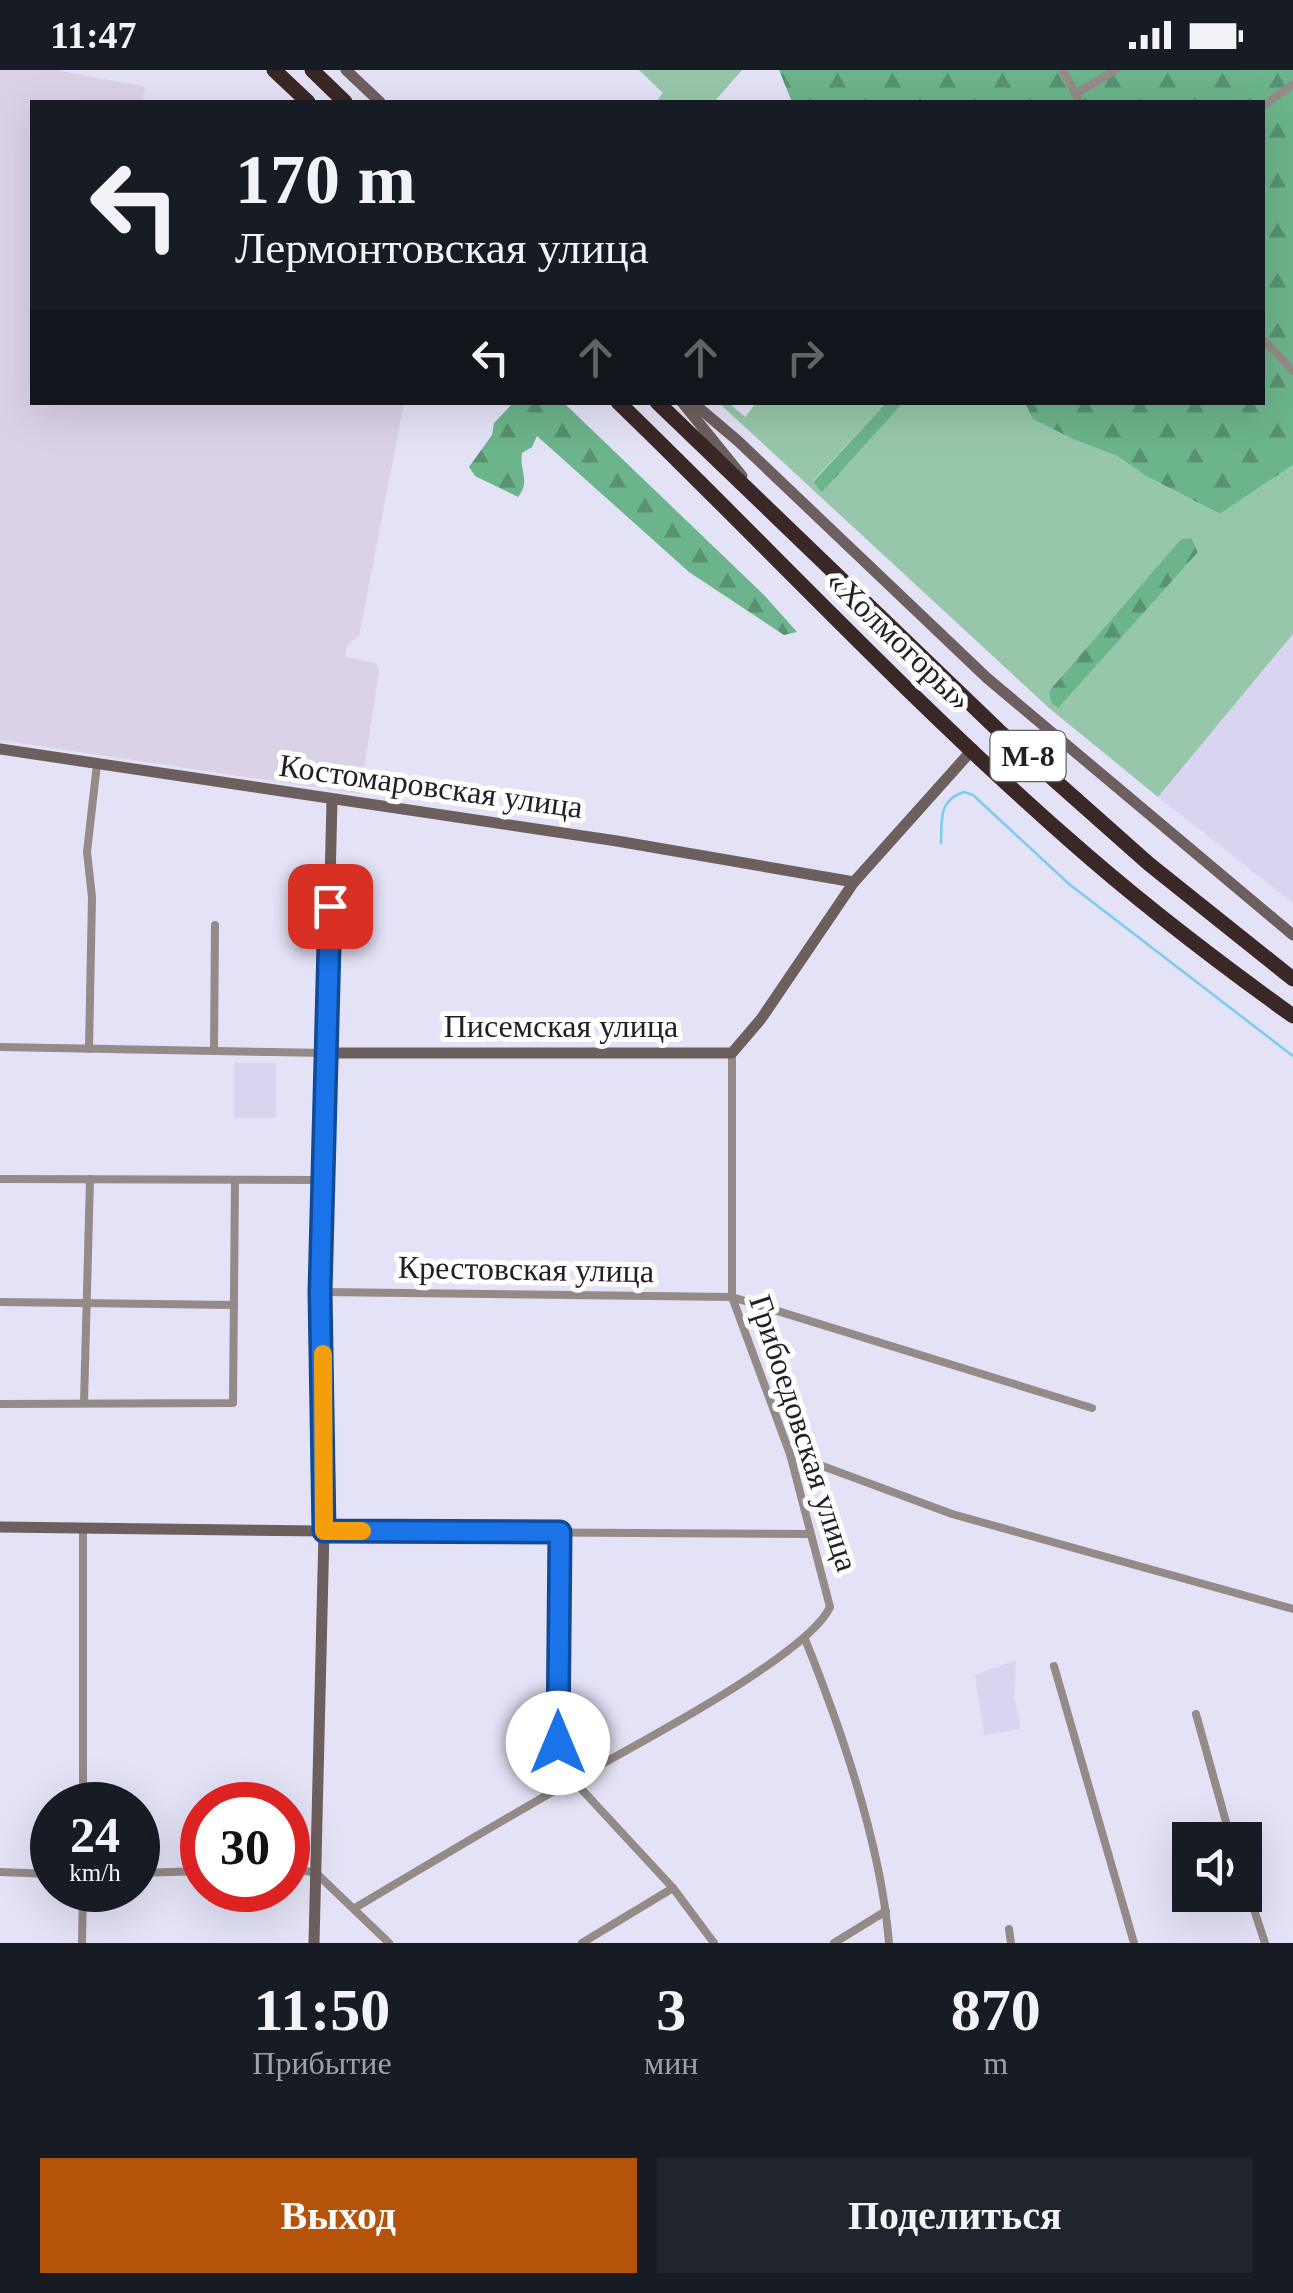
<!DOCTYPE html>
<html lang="ru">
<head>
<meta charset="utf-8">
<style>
  :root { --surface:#171b24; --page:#20242c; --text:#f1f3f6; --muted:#9ea1a6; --accent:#b45309 }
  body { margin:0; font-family:"Times New Roman",serif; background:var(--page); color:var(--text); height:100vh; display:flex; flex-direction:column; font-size:38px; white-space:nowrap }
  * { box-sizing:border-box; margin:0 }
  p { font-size:32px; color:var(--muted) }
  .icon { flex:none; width:55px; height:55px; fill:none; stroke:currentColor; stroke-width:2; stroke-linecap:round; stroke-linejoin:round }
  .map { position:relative; height:1873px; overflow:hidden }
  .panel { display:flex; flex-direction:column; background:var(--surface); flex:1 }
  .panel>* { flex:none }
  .hud { position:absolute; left:30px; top:30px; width:1235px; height:305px; border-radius:0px; box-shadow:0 10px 40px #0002; background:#171b24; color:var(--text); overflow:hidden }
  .fabs { position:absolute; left:1172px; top:1752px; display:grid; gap:20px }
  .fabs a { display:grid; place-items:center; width:90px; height:90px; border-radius:0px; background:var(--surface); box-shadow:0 10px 40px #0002; font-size:50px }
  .speed { position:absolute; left:30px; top:1712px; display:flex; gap:20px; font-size:50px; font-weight:700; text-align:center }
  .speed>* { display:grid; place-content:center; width:130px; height:130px; border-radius:50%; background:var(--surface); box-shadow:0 10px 40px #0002; line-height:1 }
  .speed small { font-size:25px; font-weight:400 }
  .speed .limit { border:15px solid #d22; background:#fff; color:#111 }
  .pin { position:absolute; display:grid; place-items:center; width:85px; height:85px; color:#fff; margin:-42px; border-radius:20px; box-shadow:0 5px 15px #0006 }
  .me { position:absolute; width:110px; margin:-55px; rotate:0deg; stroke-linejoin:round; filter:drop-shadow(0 0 8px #0008) }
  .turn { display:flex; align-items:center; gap:35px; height:210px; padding:0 40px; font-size:45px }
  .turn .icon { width:130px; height:130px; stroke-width:2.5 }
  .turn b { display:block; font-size:70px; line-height:85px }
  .lanes { display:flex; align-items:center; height:95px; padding:0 40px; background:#0003; justify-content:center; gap:50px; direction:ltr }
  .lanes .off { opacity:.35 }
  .eta { display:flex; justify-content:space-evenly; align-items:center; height:170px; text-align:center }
  .eta b { font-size:60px; font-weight:800; line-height:70px }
  .action { display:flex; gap:20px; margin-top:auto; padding:20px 40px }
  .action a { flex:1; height:115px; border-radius:0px; background:var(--accent); color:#fff; font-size:40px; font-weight:800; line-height:115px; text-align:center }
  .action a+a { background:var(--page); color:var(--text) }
  .status { display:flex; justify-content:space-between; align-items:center; height:70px; padding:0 50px; background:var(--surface); direction:ltr }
  .status svg { height:28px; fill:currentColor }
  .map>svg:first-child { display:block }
  .built { fill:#d9d5f1 }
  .industrial { fill:#dbd2e7 }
  .grass { fill:#97c7aa; fill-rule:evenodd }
  .forest { fill:url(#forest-firs) }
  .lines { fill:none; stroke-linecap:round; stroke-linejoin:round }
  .stream { stroke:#7accf1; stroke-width:2.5 }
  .street { stroke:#948a88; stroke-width:8 }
  .secondary { stroke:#6d5f5d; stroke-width:11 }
  .highway { stroke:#3a2826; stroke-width:15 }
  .route-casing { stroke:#114b97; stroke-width:25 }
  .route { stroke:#1a73e8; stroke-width:18 }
  .slow { stroke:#f59e0b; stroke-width:18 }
  .labels { text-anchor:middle; stroke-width:10; stroke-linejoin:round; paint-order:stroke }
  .shield { fill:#fff; stroke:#646368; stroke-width:2.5 }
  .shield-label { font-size:30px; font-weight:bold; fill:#212027 }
  .street-label { font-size:32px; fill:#212027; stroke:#fff }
</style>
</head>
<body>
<div class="status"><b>11:47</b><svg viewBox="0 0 49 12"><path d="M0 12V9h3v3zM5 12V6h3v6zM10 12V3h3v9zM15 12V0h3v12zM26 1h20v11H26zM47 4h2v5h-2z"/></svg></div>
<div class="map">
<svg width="1293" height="1873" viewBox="0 0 1293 1873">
  <defs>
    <pattern id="forest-firs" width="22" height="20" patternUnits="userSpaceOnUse" patternTransform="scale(2.5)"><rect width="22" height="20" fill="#6cb48b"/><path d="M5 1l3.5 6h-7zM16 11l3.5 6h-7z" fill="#589272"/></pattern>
  </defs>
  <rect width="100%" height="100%" fill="#e4e2f6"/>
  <g class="built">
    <polygon points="1293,564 1293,833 1158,727"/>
    <rect x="234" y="993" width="42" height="55"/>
    <polygon points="1016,1590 1014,1629 1019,1645 1020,1659 984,1665 975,1605"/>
  </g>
  <polygon class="industrial" points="0,0 56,0 145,17 142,32 32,32 32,332 404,333 359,566 347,575 345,587 376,593 379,602 360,724 0,670"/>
  <g class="grass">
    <polygon points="639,0 742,0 714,32 677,30 656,32 663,23"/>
    <path d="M719,333H729L745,347L756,333H886L813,411L822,421L903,333H1025L1034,349L1075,370L1117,386L1146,406L1220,444L1293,395V564L1158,727L1049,638ZM1192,468L1198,482L1057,637L1049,621L1181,469Z"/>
  </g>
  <g class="forest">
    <polygon points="779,0 1293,0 1293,395 1220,444 1146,406 1117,386 1075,370 1033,349 1025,333 1262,332 1262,32 792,32"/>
    <path d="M513,333H564L764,525L797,562L784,565L689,502L537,366L532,377L522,383C519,401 531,411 518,427L475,406L469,397L492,365L494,353Z"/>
    <polygon points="886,333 903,333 822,422 813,412"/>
    <polygon points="1192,468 1198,482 1058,638 1051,632 1049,621 1181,469"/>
  </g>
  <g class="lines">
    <path class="stream" d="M941,773C942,750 938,730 964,722L973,725L1069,814L1293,986"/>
    <g class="street">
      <polyline points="1063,0 1080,32"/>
      <polyline points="1075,24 1116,0"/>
      <polyline points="1262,37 1293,14"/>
      <polyline points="1262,268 1293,301"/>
      <polyline points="0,977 328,983"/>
      <polyline points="89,979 92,827 87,782 97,694"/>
      <polyline points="214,981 215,855"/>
      <polyline points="0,1109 325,1110"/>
      <polyline points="320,1222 732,1227 1092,1338"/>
      <polyline points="0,1232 234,1235"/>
      <polyline points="84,1333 90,1109"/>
      <polyline points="0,1334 233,1333 235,1110"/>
      <polyline points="790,1384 952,1444 1293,1539"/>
      <polyline points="324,1461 810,1464"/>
      <polyline points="559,1461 558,1673 573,1710 673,1818 714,1873"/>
      <path d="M805,1569C842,1661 881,1774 889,1873"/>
      <polyline points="1054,1596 1134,1873"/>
      <polyline points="1196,1644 1231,1770"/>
      <polyline points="83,1735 83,1458"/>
      <polyline points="288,1800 315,1802 389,1873"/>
      <polyline points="0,1802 52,1804"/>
      <polyline points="138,1803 202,1801"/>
      <polyline points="1245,1812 1265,1873"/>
      <path d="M355,1838C427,1795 500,1752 573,1710C626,1680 808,1586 830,1537L790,1384L732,1227V983"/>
      <polyline points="1009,1859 1011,1873"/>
      <polyline points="82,1873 83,1820"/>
      <polyline points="582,1873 673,1818"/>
      <polyline points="834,1873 886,1841"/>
    </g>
    <g class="secondary">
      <polyline points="346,0 380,32"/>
      <polyline points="682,332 742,406"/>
      <polyline points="692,332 738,371 987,608 1293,865"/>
      <polyline points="0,679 617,771 854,812"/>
      <polyline points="328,983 732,983 761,949 854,812 973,679"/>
      <polyline points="0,1457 324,1461"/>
      <polyline points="314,1873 324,1461 320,1222 332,730"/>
    </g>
    <g class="highway">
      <polyline points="274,0 308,32"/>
      <polyline points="312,0 345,32"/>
      <path d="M618,332C768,477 910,630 1066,767C1138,831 1215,890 1293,946"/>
      <polyline points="657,332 998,660 1149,794 1293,909"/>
    </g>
  </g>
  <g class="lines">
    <defs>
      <polyline id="route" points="330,836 320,1222 324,1461 560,1462 558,1673"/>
    </defs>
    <use href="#route" class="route-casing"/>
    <use href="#route" class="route"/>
    <polyline class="slow" points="323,1284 324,1461 362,1461"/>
  </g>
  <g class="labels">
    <rect class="shield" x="990.5" y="661" width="75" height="50" rx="8"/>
    <g class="shield-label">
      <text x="1028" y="696">М-8</text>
    </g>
    <g class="street-label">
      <text transform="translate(899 570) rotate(44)" y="11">«Холмогоры»</text>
      <text transform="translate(431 716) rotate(8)" y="11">Костомаровская улица</text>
      <text x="561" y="967">Писемская улица</text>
      <text transform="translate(526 1199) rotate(1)" y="11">Крестовская улица</text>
      <text transform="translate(804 1363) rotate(72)" y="11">Грибоедовская улица</text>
    </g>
  </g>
</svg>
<div class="fabs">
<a><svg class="icon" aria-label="sound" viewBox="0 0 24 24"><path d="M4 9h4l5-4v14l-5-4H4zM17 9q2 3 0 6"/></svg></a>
</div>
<div class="speed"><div>24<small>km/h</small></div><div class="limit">30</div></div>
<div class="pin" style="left:330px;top:836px;background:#d93025"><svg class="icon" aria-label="arrive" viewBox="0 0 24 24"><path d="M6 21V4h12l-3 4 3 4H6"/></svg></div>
<svg class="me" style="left:558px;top:1673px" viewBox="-20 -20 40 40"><circle r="19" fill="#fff"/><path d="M0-13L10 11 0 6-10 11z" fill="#1a73e8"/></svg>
<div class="hud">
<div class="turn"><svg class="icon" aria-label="left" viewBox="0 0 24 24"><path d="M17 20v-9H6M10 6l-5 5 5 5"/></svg><div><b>170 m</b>Лермонтовская улица</div></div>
<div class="lanes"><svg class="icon" aria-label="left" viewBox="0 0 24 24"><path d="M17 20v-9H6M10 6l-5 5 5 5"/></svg><svg class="icon off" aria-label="ahead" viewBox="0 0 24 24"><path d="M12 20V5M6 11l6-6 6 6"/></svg><svg class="icon off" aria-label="ahead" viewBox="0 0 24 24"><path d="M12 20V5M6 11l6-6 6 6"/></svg><svg class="icon off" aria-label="right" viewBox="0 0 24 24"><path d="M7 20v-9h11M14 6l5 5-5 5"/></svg></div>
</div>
</div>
<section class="panel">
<div class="eta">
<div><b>11:50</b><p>Прибытие</p></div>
<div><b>3</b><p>мин</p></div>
<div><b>870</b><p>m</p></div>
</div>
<div class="action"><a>Выход</a><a>Поделиться</a></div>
</section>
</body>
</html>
